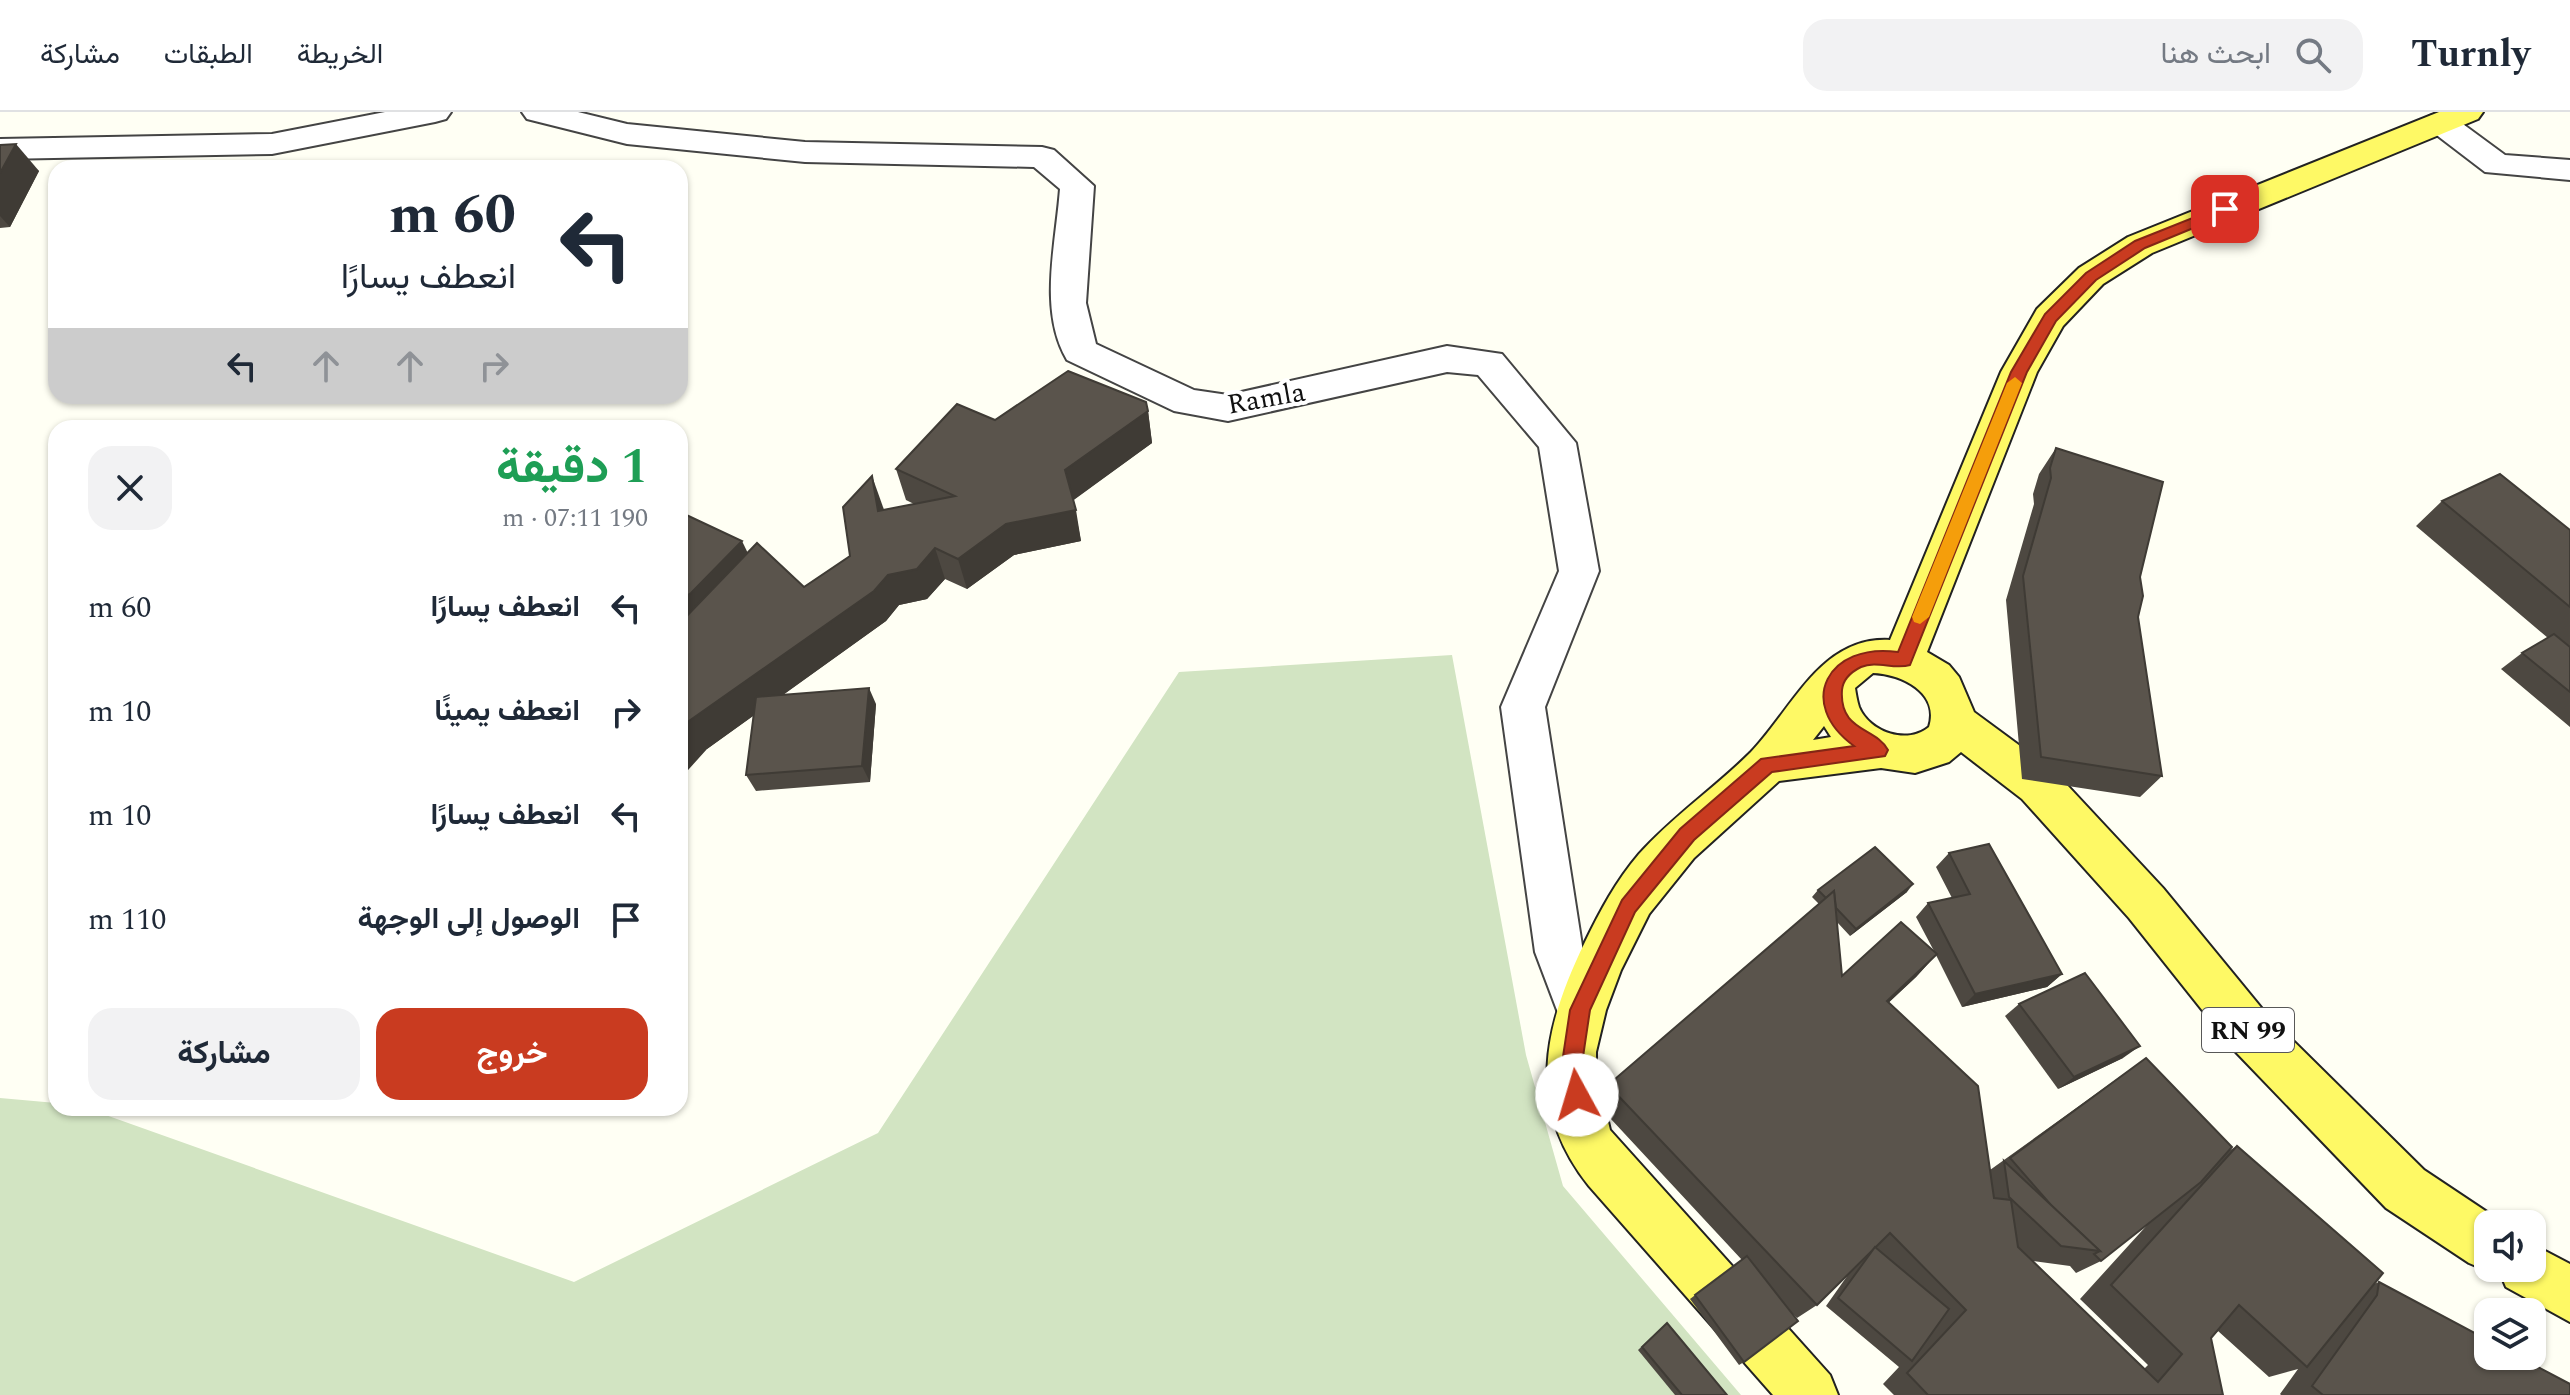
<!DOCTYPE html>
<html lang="ar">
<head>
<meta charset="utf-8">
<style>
  :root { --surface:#fff; --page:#f2f2f3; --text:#1f2937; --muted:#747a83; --line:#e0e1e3; --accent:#c93b20 }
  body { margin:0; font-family:Spectral,Vazirmatn,serif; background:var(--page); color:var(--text); direction:rtl; height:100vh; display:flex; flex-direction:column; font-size:30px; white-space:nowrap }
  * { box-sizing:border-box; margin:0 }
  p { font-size:26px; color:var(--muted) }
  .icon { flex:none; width:44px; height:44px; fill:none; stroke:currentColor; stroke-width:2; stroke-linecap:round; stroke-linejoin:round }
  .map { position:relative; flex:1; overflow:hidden; direction:ltr }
  .panel { position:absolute; left:48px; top:308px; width:640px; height:696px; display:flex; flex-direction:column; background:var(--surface); border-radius:24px; box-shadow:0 2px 6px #0004; direction:rtl }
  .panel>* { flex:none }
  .hud { position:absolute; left:48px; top:48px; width:640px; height:244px; border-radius:24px; box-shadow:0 2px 6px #0004; direction:rtl; background:#fff; color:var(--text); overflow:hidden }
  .controls { position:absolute; left:2474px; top:1098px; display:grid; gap:16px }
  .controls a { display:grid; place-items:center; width:72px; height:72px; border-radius:16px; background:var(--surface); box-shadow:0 2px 6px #0004; font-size:40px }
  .pin { position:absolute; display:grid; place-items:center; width:68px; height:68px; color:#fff; margin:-34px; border-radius:16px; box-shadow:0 4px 12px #0006 }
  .me { position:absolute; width:88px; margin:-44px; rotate:354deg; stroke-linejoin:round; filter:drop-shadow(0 0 6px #0008) }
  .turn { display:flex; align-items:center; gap:28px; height:168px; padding:0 40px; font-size:36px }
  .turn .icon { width:104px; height:104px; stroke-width:2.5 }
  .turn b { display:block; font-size:56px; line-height:68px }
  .lanes { display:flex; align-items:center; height:76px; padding:0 40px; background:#0003; justify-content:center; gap:40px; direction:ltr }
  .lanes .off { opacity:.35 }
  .round { display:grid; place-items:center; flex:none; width:84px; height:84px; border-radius:24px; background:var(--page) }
  .overview { display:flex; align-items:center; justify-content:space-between; height:136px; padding:0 40px }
  h1 { font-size:48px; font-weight:700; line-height:60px; color:#1e9e55 }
  .cta { display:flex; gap:16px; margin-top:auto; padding:16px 40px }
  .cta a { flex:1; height:92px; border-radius:24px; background:var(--accent); color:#fff; font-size:32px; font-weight:700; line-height:92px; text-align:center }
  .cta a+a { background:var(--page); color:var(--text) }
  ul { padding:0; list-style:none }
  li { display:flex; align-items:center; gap:24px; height:104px; padding:0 40px }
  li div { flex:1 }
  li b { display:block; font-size:30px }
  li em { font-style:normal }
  header { display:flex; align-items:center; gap:48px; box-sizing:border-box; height:112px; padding:0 40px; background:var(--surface); border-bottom:2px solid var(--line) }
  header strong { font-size:38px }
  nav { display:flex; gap:44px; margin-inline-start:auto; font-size:28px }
  .search { width:560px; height:72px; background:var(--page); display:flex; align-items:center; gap:20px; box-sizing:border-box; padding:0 28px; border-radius:24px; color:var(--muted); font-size:30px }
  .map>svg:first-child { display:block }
  .cemetery { fill:#d2e4c2 }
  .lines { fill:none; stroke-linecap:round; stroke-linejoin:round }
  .minor-casing { stroke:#444; stroke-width:4 }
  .major-casing { stroke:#222; stroke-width:4 }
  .minor { fill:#fff; fill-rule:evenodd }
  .major { fill:#fef965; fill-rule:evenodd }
  .wall { fill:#4d4841; fill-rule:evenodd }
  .shaded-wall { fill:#3f3b35 }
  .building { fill:#5a544c; stroke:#3f3b35; stroke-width:2 }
  .route { fill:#c93b20; stroke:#832615; stroke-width:2 }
  .slow { fill:#f59e0b }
  .labels { text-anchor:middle; stroke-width:8; stroke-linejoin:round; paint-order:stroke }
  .shield { fill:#fff; stroke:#585858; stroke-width:2 }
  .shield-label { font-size:26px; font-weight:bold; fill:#111 }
  .street-label { font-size:28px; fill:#111; stroke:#fff }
</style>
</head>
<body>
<header>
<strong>Turnly</strong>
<div class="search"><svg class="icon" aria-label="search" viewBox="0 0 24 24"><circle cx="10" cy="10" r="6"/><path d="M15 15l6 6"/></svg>ابحث هنا</div>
<nav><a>الخريطة</a><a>الطبقات</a><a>مشاركة</a></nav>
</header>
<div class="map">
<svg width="2570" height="1283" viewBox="0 0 2570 1283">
  <rect width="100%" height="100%" fill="#fffff4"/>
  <polygon class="cemetery" points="1452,543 1526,943 1563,1074 1741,1283 0,1283 0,986 56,991 56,996 86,996 574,1170 878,1021 1179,560"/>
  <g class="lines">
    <defs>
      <g id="minor">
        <polygon points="385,0 451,0 446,7 435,10 272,42 0,47 0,27 272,22"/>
        <path d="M522,0H578L627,12L805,30L1042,35L1054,38L1094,74L1086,191L1096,232L1194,278L1228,283L1447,234L1502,242L1576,331L1599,459L1545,595L1583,840L1604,898L1597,914L1580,921L1563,914L1535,840L1501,595L1559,459L1539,335L1478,263L1447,260L1228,309L1174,299L1067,248C1038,199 1056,131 1060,77L1034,55L805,50L627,32L527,7Z"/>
        <polygon points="2441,1 2452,4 2505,43 2570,48 2570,68 2485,60 2430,18 2425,11 2430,4"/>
      </g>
      <g id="major">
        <path d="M2439,0H2483L2478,7L2152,141L2103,172L2063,214L2037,260L1927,540L1949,553L1959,565L1974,600L2054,659L2163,776L2268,904L2424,1058L2505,1112H2488V1156H2495L2488,1159L2469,1151L2386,1096L2234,938L2129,806L2022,687L1961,640L1949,650L1915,661L1881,656L1779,669L1694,746L1649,802L1621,858L1606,898L1596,940V959L1610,1018L1830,1263L1838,1283H1773L1589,1074C1525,994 1544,914 1585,830C1600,799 1616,769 1639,742C1673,704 1715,676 1751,640C1793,596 1821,524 1890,528L2001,260L2037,197L2079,156L2128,125ZM1873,561C1902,562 1940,581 1929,615C1908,633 1870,621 1859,595C1857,589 1856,582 1855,576ZM1824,614L1831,625L1813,628Z"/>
        <polygon points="2532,1132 2570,1152 2570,1210 2506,1175 2498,1156 2532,1156"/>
      </g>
    </defs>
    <use href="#minor" class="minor-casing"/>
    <use href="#major" class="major-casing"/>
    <use href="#minor" class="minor"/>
    <use href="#major" class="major"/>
  </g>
  <g class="wall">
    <polygon points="0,33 39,59 10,115 0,116"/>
    <polygon points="1148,299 1152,331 1073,388 1081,429 1014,443 967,477 945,467 927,487 899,493 886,509 783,583 876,592 870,670 756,679 746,663 754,603 707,637 748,441 804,475 850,444 883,395 884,398 914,392 906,388 896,357 995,308"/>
    <polygon points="2056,336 2140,465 2138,505 2162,664 2140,685 2022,667 2006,488 2034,392 2033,382 2039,362"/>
    <polygon points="2442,389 2570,418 2570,615 2501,557 2522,541 2548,526 2416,414"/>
    <path d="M1949,741L2062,862L2047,875L1962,895L1936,843L1916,865L1888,891L1990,1058L2146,946L2230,1038L2237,1034L2374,1172L2379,1170L2570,1283H2281L2280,1282L2298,1257L2269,1265L2218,1219L2211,1226L2223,1283H1894L1883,1272L1899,1255L1826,1194L1850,1160L1817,1193L1797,1206L1786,1195L1744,1250L1739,1253L1690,1187L1742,1148L1597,992L1608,973L1819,792L1812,785L1818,778L1907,780L1850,824L1837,810L1842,864L1934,839L1916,805L1928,791L1952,786L1936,755ZM2149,1111L2080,1187L2148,1253L2144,1257L2033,1149L2070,1154L2076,1161L2101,1149Z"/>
    <polygon points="2019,892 2123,946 2058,977 2005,904"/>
    <polygon points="1667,1211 1727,1283 1675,1283 1638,1238"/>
  </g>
  <g class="shaded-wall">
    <polygon points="16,32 39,59 10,115 0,104 0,61"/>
    <polygon points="1148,299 1152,331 1071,390 1065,358"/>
    <polygon points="872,364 883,395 889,430 878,399"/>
    <polygon points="1076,398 1081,429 1014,443 967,477 958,447 1006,412"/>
    <polygon points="742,429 757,460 680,530 680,488"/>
    <polygon points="935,436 945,467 927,487 899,493 886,509 707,637 680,667 680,619 689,609 888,463"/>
    <polygon points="869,576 876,592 870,670 862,654"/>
    <polygon points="1913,772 1907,780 1850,824 1856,817"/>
    <polygon points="1937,842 1916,865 1867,911 1887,889"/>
    <polygon points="2062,862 2047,875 1962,895 1975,882"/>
    <polygon points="2140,934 2123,946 2058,977 2074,965"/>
  </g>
  <g class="building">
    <polygon points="16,32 0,61 0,33"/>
    <polygon points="1068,259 1146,290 1148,299 1065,358 1076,398 1006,412 958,447 935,436 917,457 888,463 874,479 689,609 680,619 680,511 757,431 804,475 850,444 843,395 872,364 878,399 955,384 896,357 957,292 995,308"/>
    <polygon points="2056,336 2163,370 2140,465 2143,484 2138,505 2162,664 2041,645 2023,464 2051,366 2050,356"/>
    <polygon points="2500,362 2570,418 2570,495 2442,389"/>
    <polygon points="680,400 742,429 691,481 680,488"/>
    <polygon points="2554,522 2570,535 2570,580 2522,541"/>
    <polygon points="869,576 862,654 746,663 756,585"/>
    <polygon points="1989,732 2062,862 1975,882 1928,791 1970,782 1949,741"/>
    <polygon points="1875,735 1913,772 1856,817 1836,796 1834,779 1826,786 1818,778"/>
    <polygon points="1834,779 1842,864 1901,810 1937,842 1887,889 1978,974 1994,1086 2011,1088 2018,1135 2158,1270 2182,1242 2111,1173 2237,1034 2383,1161 2307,1255 2239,1193 2211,1226 2223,1283 1928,1283 1907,1261 1966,1198 1890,1121 1817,1193 1608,973"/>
    <polygon points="2085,861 2140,934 2074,965 2019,892"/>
    <polygon points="2146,946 2232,1035 2201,1070 2101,1149 2094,1142 2100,1139 2051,1093 2010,1046"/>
    <polygon points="2004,1049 2100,1139 2061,1134 2009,1085"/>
    <polygon points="1875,1135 1949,1197 1912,1249 1838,1186"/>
    <polygon points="1747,1144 1798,1209 1744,1250 1695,1183"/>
    <polygon points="2379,1170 2488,1228 2488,1244 2517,1244 2570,1272 2570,1283 2323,1283 2312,1274 2377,1183"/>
    <polygon points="1667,1211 1727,1283 1682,1283 1642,1235"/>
  </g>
  <path class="route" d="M2225,93L2232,97L2230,101L2145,136L2096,168L2056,209L2027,260L1910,553C1894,558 1877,548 1861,555C1851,560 1843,567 1842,578C1839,620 1876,615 1888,638L1885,644L1772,660L1694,728L1635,800L1590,898L1581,958L1588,983L1585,990L1577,993L1570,990L1561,958L1570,898L1622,788L1680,717L1761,647L1854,634C1795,591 1828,530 1898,540L2011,260L2045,202L2086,161L2135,129Z"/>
  <polygon class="slow" points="2015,265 2022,271 1929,505 1920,512 1914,510 1912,505 2007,271"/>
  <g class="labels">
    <rect class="shield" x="2202" y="896" width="92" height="44" rx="6"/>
    <g class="shield-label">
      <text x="2248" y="927">RN 99</text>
    </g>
    <g class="street-label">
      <text transform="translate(1266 285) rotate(-10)" y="10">Ramla</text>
    </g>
  </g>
</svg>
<div class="controls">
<a><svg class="icon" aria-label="sound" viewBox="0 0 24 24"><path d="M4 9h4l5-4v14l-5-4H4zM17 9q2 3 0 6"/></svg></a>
<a><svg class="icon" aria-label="layers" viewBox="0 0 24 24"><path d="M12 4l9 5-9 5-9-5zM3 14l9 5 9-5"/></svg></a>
</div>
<div class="pin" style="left:2225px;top:97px;background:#d93025"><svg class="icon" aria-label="arrive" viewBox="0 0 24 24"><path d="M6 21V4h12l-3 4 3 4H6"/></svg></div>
<svg class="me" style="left:1577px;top:983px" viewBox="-20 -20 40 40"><circle r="19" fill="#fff"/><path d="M0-13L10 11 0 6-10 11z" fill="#c93b20"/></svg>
<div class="hud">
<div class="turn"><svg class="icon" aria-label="left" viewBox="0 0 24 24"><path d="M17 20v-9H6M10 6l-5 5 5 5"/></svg><div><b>60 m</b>انعطف يسارًا</div></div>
<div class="lanes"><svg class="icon" aria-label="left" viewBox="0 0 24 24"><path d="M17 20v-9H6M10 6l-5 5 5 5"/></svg><svg class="icon off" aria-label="ahead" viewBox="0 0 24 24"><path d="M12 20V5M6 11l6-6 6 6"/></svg><svg class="icon off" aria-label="ahead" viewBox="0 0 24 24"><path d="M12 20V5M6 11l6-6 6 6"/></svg><svg class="icon off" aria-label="right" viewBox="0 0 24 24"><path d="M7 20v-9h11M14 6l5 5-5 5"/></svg></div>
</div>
<section class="panel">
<div class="overview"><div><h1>1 دقيقة</h1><p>190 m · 07:11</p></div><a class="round"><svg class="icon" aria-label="close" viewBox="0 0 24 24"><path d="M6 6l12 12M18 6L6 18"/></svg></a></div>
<ul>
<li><svg class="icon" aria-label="left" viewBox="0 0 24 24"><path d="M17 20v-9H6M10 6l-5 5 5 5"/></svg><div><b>انعطف يسارًا</b></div><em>60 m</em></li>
<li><svg class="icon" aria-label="right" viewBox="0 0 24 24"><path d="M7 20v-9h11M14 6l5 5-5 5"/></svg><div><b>انعطف يمينًا</b></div><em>10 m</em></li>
<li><svg class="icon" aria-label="left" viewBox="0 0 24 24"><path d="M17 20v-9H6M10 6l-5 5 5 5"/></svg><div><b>انعطف يسارًا</b></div><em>10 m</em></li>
<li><svg class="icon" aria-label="arrive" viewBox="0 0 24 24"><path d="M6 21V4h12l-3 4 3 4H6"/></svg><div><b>الوصول إلى الوجهة</b></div><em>110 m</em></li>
</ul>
<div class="cta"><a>خروج</a><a>مشاركة</a></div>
</section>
</div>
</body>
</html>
